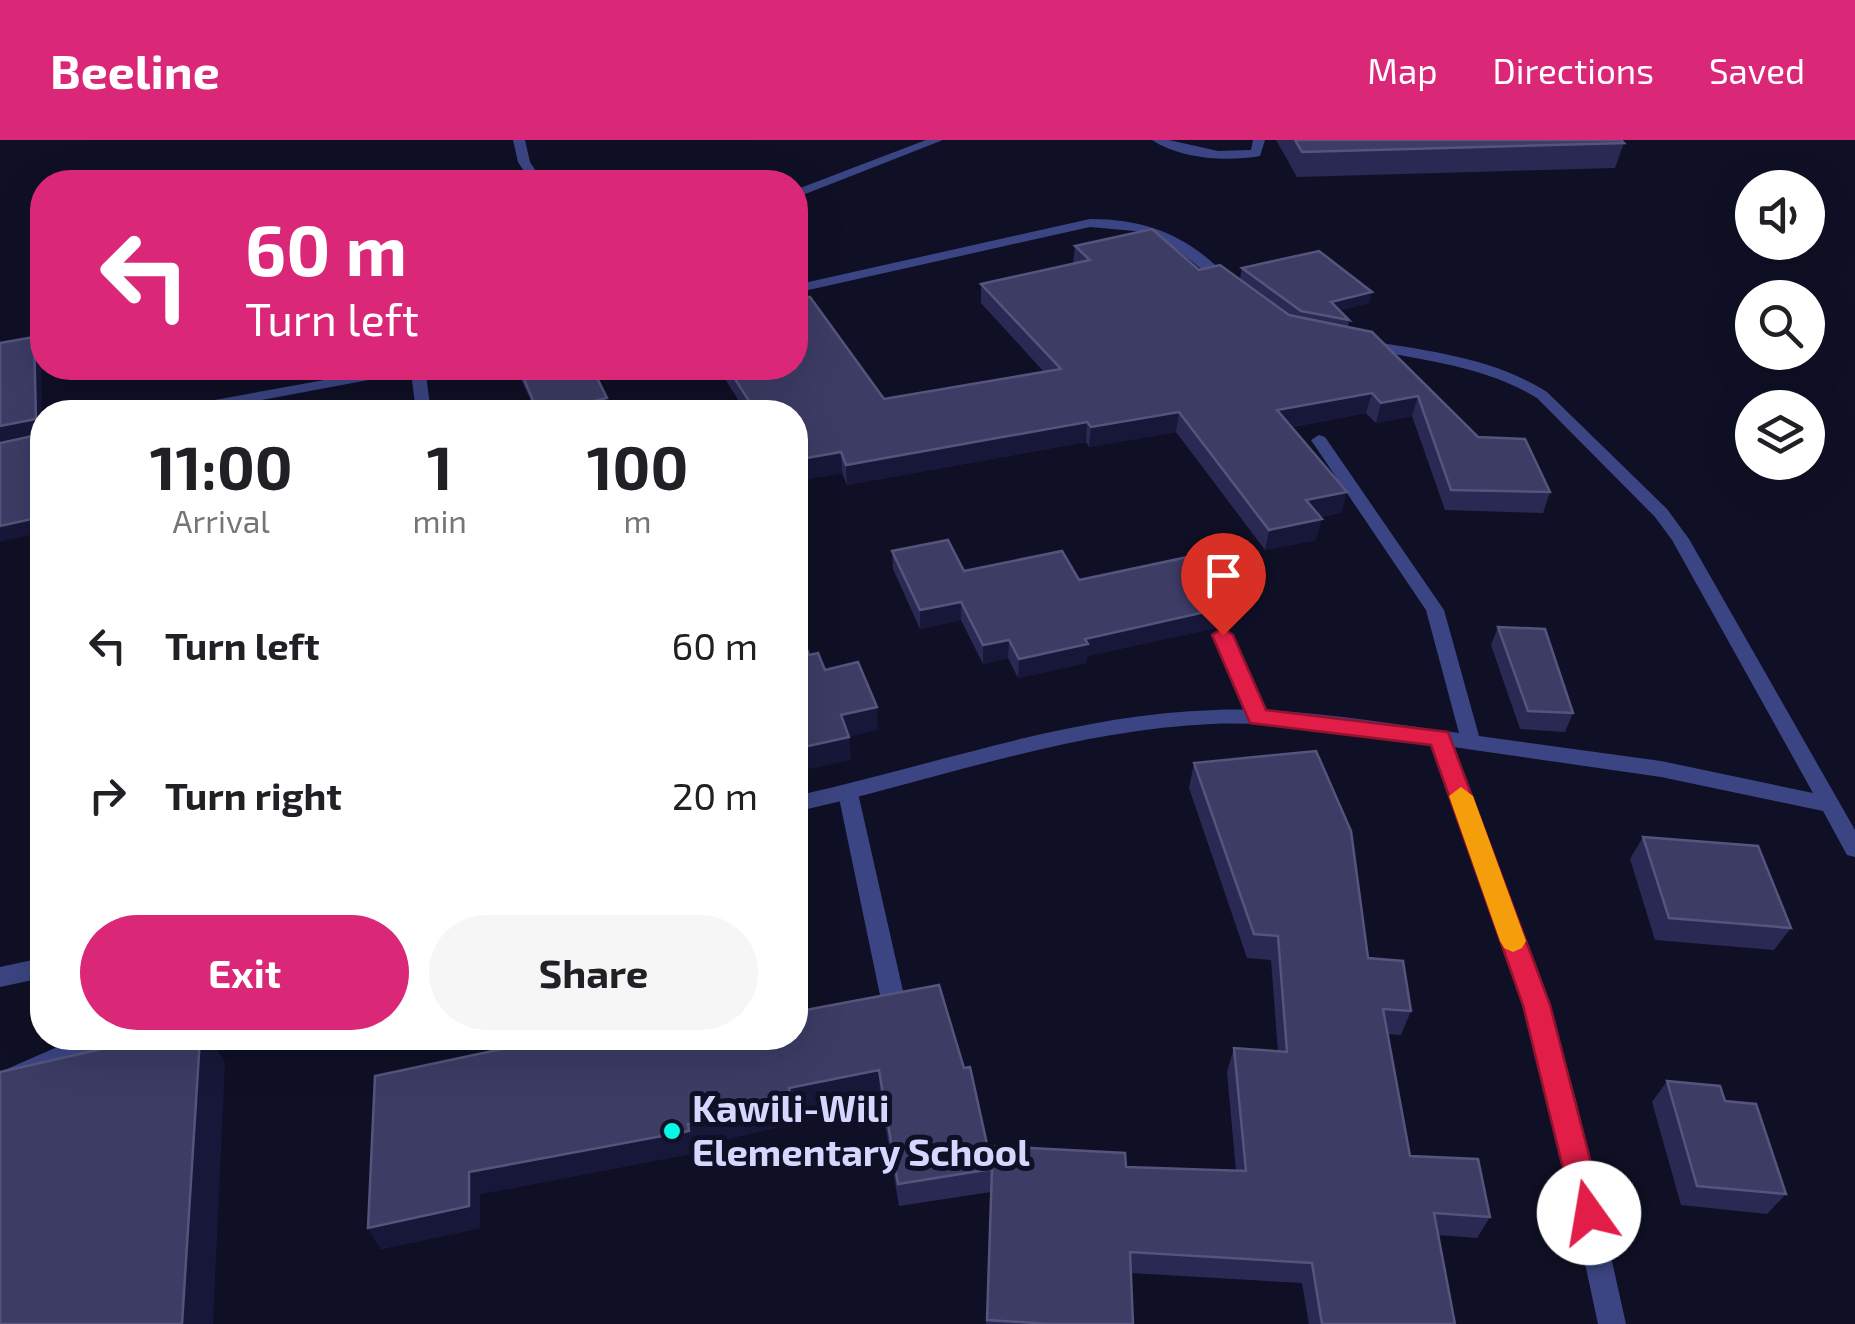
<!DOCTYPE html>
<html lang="en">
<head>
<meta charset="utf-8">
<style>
  :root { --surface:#fff; --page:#f6f6f6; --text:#202124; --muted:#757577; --accent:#db2777 }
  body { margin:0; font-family:"Exo 2",sans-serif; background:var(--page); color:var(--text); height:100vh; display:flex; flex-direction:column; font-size:38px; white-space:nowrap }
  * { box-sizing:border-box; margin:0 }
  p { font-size:32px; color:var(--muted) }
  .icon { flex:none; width:55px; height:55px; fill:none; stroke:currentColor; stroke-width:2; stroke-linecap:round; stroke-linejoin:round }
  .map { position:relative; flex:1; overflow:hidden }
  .drawer { position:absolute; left:30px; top:260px; width:778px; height:650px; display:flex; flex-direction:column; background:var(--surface); border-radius:40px; box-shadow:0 10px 40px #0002 }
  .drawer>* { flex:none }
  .hud { position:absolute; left:30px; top:30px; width:778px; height:210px; border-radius:40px; box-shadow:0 10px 40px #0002; background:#db2777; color:#fff; overflow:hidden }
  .buttons { position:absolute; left:1735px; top:30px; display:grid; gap:20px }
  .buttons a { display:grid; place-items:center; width:90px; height:90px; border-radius:50%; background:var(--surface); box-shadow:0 10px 40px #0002; font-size:50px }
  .pin { position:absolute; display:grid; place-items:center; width:85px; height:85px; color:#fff; margin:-102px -42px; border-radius:50% 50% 50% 0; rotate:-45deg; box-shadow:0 0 10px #0007 }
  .pin .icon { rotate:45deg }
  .me { position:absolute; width:110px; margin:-55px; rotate:347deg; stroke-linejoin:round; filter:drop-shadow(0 0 8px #0008) }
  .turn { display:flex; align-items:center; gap:35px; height:210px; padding:0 50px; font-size:45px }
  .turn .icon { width:130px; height:130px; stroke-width:2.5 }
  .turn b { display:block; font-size:70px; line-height:85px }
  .eta { display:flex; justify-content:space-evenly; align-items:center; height:170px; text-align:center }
  .eta b { font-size:60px; font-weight:700; line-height:70px }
  .cta { display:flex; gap:20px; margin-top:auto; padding:20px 50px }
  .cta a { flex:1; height:115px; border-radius:60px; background:var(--accent); color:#fff; font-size:40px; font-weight:700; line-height:115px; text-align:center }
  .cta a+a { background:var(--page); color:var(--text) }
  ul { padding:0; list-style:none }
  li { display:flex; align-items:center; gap:30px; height:150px; padding:0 50px }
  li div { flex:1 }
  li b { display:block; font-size:38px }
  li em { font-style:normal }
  header { display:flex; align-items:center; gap:60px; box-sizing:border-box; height:140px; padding:0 50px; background:var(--accent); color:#fff }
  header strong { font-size:48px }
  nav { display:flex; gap:55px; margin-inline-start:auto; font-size:35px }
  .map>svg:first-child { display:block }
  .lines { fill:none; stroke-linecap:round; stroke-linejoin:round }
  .service { fill:#3c4583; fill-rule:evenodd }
  .minor { fill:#3c4583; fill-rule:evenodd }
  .wall { fill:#2a2953 }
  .shaded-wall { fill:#171739 }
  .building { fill:#3c3c65; stroke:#54547d; stroke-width:2.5 }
  .route { fill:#e11d48; stroke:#92132f; stroke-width:2.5 }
  .slow { fill:#f59e0b }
  .poi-dot { fill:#06f9e7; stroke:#0f1025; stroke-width:4 }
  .labels { text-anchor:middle; stroke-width:10; stroke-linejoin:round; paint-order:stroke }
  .near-poi-label { font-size:38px; font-weight:bold; fill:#d5d7fe; stroke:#0f1025; text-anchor:start }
</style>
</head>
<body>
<header>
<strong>Beeline</strong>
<nav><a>Map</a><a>Directions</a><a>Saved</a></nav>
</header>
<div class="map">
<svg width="1855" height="1184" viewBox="0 0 1855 1184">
  <rect width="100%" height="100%" fill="#0f1025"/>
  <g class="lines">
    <g class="service">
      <polygon points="926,0 943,0 795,58 795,50"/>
      <path d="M1152,0H1169L1218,11L1251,10L1253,0H1265L1260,16C1226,22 1181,19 1152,0Z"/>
      <polygon points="1223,489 1232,495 1268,577 1265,582 1258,584 1248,577 1214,495"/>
      <polygon points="848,645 855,647 858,653 905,860 901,867 893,870 885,867 881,860 838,653 841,647"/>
      <polygon points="78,898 114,898 111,905 0,955 0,932"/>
    </g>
    <g class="minor">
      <polygon points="513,0 525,0 530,22 543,42 531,42 518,22"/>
      <path d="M1090,79C1151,79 1191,98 1233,142L1221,145L1174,107L1146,92L1090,87L795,153V145Z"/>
      <path d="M1364,200C1427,211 1492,217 1547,252L1667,369L1689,399L1855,690V717L1847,715L1823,671L1661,637L1453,607L1548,865L1576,960L1626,1184H1598L1550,960L1524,865L1432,604C1359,595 1286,581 1212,584C1070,590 933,641 795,672V656C933,626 1072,574 1215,570C1296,567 1378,582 1459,593L1426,470L1311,300L1319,295L1325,297L1444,470L1479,596L1661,621L1813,653L1672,400L1655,377L1537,258C1481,224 1421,221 1359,207V201Z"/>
      <polygon points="390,228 425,228 431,272 416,272 411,232 198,272 168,272 176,267"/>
      <polygon points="42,818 42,838 0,847 0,827"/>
    </g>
  </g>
  <g class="wall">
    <polygon points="1276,0 1621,0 1624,3 1615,28 1297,37"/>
    <polygon points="1075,106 1199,130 1289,175 1240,139 1242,128 1372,152 1369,163 1339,170 1349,180 1348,187 1478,297 1550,352 1543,373 1445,370 1412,276 1376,283 1366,273 1292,287 1342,372 1320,377 1316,400 1265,410 1176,292 1089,307 1086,302 847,345 842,333 795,341 795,272 746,272 718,228 795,228 884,259 1044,232 981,163 981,144 1073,124"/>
    <polygon points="516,228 592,228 607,258 609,269 594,272 536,272"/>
    <polygon points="892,411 964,431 1079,440 1220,487 1087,516 1086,523 1018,538 1008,518 983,524 961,480 920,489 893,429"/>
    <polygon points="1498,487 1573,573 1565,592 1520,589 1491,505"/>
    <polygon points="1194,623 1368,818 1411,871 1401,895 1387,894 1410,1016 1490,1077 1477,1098 1438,1095 1455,1184 1309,1184 1302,1143 1131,1133 1133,1184 986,1184 991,1052 899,1066 880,953 793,971 794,983 694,1007 695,1013 480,1054 480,1088 381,1109 368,1088 795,898 939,845 992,1025 1126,1027 1236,1031 1227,932 1234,908 1278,911 1271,820 1247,818 1189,648"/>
    <polygon points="1643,697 1791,788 1774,810 1655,800 1630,719"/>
    <polygon points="1667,941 1725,961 1786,1054 1767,1074 1681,1065 1652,962"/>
  </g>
  <g class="shaded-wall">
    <polygon points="1372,152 1369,163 1328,172 1331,162"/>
    <polygon points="34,197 41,210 42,293 0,301 0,286"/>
    <polygon points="132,228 194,228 138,239"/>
    <polygon points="236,228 258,228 238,232"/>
    <polygon points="1372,253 1366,273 1273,290 1277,270"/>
    <polygon points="1418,256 1412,276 1376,283 1381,263"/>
    <polygon points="607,258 609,269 594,272 583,272 581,264"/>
    <polygon points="1179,272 1176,292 1089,307 1091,287"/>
    <polygon points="1087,282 1086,302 847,345 846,325"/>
    <polygon points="37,295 42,306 42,392 0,402 0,386"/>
    <polygon points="841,312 842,333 795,341 795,320"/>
    <polygon points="1347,352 1342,372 1301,380 1306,360"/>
    <polygon points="1322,379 1316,400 1265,410 1269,390"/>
    <polygon points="961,462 961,480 920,489 920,470"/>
    <polygon points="1223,468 1220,487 1087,516 1086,523 1018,538 1019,519 1085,499"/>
    <polygon points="1009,500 1008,518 983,524 983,505"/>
    <polygon points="877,567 878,590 843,598 841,575"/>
    <polygon points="849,597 851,620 795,632 795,609"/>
    <polygon points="200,898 209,898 225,922 213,1184 182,1184"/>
    <polygon points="879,930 880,953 793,971 794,983 694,1007 695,1013 480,1054 480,1088 381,1109 368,1088 469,1032 688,984 789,948"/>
  </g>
  <g class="building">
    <polygon points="1295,0 1621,0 1624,3 1302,12"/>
    <polygon points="1152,89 1199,130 1220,125 1289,175 1372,192 1478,297 1525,299 1550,352 1451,350 1418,256 1381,263 1372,253 1277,270 1347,352 1306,360 1322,379 1269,390 1179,272 1091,287 1087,282 846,325 841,312 795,320 795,272 756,272 728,228 795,228 795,161 810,157 884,259 1061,229 981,144 1090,120 1075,106"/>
    <polygon points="1319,111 1372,152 1331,162 1349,180 1301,171 1242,128"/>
    <polygon points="34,197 36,279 0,286 0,203"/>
    <polygon points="519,228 592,228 607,258 581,264 585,272 538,272"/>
    <polygon points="37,295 41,377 0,386 0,303"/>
    <polygon points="948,400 964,431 1062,411 1079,440 1188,417 1223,468 1085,499 1088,504 1019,519 1009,500 983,505 961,462 920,470 892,411"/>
    <polygon points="795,478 809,515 818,513 825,530 858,522 877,567 841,575 849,597 795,609"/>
    <polygon points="1498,487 1545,489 1573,573 1528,571"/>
    <polygon points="1316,611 1351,691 1368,818 1403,821 1411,871 1383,869 1410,1016 1478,1019 1490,1077 1434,1073 1455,1184 1322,1184 1312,1123 1130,1112 1133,1184 1050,1184 987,1180 992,1029 898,1044 879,930 789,948 791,960 688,984 689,991 469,1032 469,1066 368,1088 375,936 502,909 599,898 795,898 795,872 939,845 964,928 970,927 992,1027 993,1006 1125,1013 1126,1027 1246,1031 1234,908 1287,912 1278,796 1254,794 1194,623"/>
    <polygon points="1643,697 1758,706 1791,788 1669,778"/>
    <polygon points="150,898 200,898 182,1184 0,1184 0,932"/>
    <polygon points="1667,941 1720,946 1725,961 1756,964 1786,1054 1697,1046"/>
  </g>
  <polygon class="route" points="1223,488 1233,495 1266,570 1448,592 1550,865 1604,1073 1600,1083 1589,1088 1579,1083 1574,1073 1523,865 1431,605 1250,583 1212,495"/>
  <polygon class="slow" points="1461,647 1473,656 1526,801 1522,808 1513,812 1504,808 1500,801 1449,656"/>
  <circle class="poi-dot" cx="672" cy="991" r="10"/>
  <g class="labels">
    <g class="near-poi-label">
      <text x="692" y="982">Kawili-Wili<tspan x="692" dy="44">Elementary School</tspan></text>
    </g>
  </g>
</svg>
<div class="buttons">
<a><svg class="icon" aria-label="sound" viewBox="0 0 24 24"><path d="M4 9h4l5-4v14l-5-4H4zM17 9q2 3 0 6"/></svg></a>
<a><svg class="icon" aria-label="search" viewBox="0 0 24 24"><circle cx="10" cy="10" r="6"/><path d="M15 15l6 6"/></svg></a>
<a><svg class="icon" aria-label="layers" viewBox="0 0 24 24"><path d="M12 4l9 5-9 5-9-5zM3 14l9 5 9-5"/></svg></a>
</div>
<div class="pin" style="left:1223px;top:495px;background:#d93025"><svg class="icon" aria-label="arrive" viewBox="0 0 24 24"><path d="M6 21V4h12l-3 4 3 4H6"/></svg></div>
<svg class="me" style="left:1589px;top:1073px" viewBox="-20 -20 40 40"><circle r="19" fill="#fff"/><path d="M0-13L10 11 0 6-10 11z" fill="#e11d48"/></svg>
<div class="hud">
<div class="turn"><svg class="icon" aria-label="left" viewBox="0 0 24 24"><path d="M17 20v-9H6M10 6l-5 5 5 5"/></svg><div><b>60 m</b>Turn left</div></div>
</div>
<section class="drawer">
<div class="eta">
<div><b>11:00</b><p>Arrival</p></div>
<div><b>1</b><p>min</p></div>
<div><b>100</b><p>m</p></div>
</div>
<ul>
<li><svg class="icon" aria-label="left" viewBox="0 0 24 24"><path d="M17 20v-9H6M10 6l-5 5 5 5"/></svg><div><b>Turn left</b></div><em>60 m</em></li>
<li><svg class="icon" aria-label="right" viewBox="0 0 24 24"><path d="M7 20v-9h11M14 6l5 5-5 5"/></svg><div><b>Turn right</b></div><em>20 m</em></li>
</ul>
<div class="cta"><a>Exit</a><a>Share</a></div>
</section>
</div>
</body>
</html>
